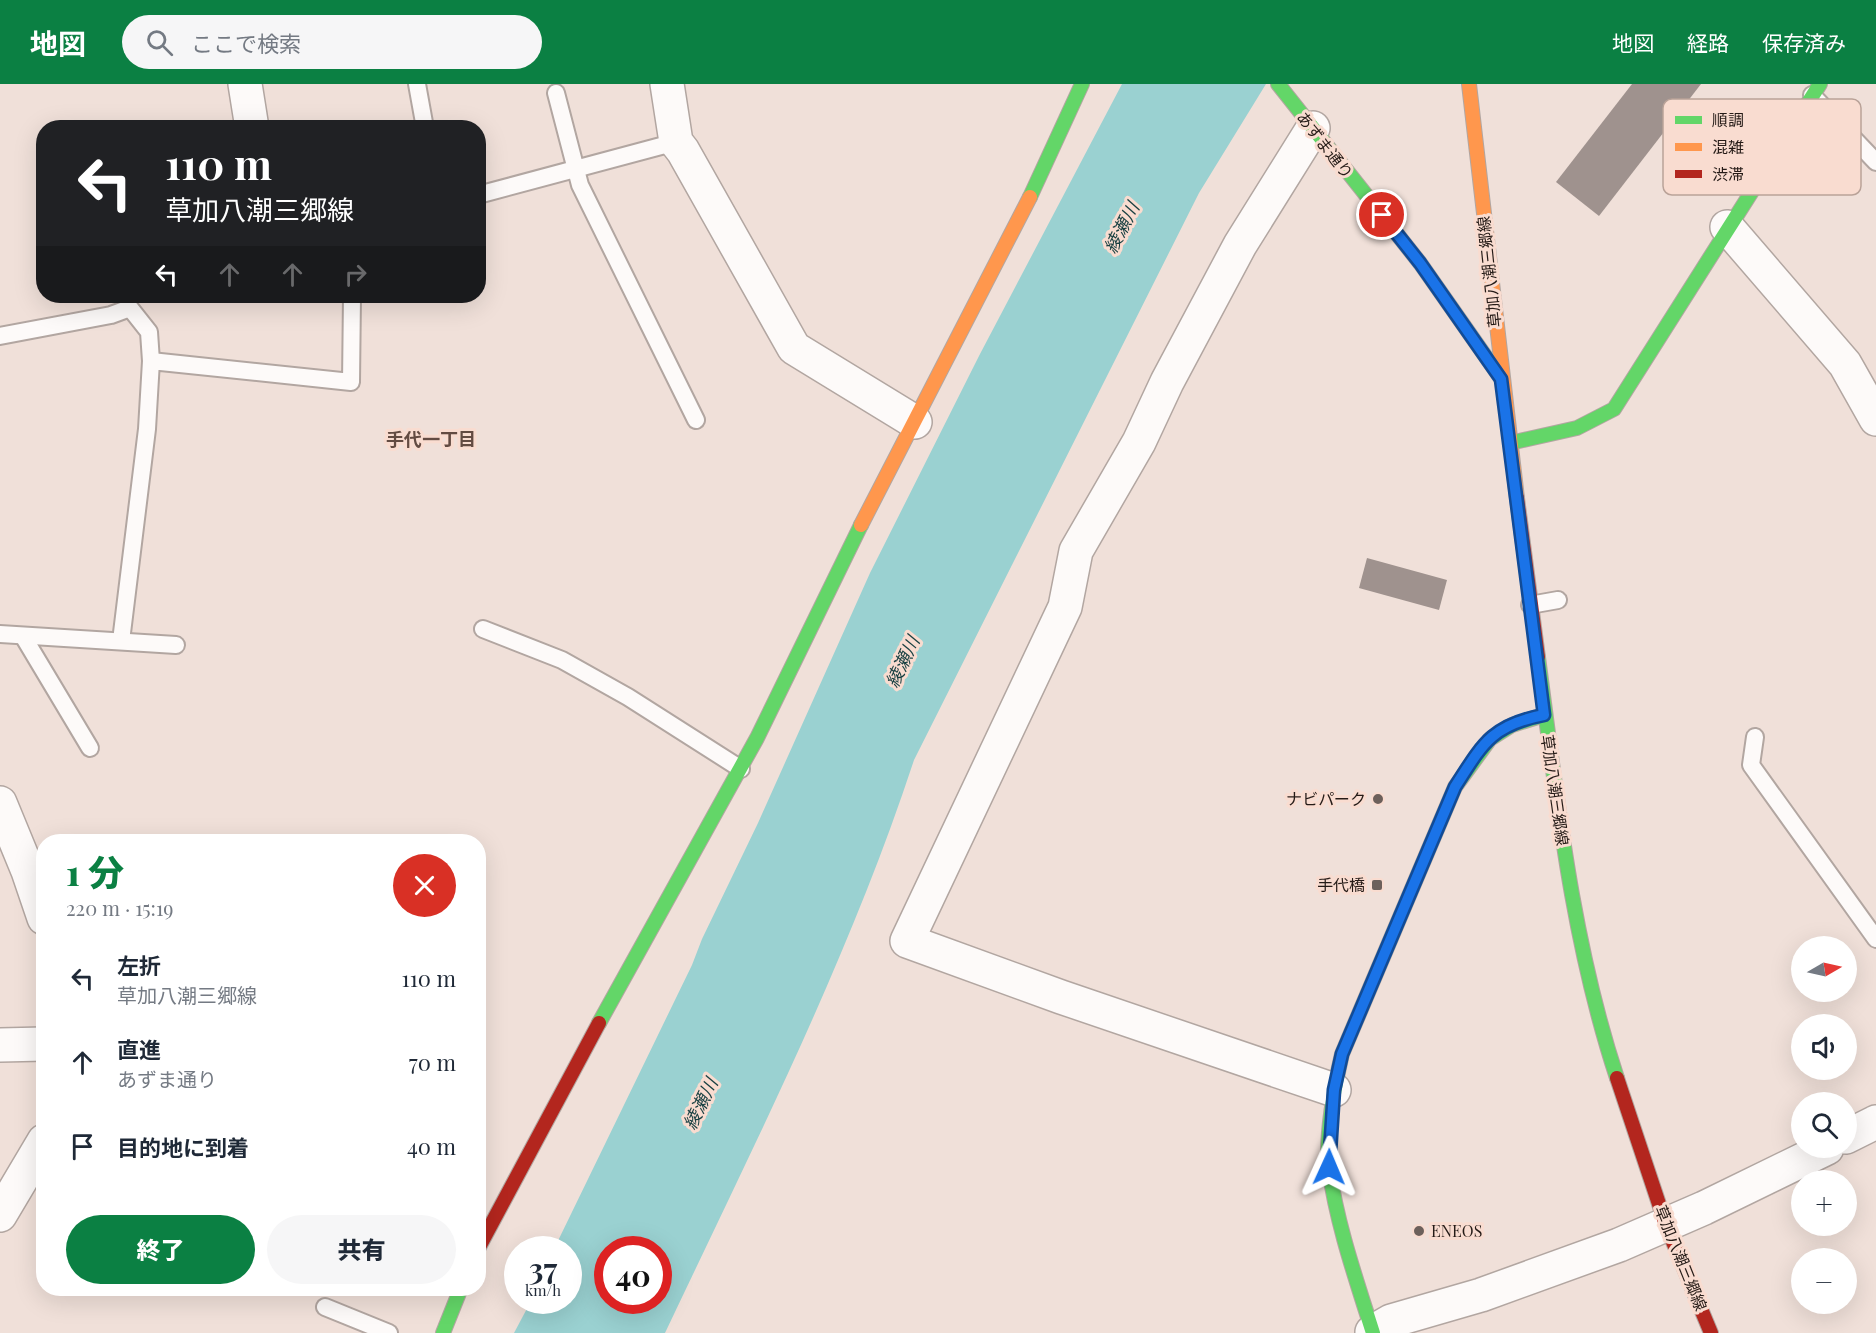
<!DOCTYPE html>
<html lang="ja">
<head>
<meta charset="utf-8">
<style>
  :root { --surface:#fff; --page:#f6f6f7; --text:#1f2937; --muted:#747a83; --accent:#0b8043 }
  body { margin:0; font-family:"Playfair Display","Noto Sans JP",serif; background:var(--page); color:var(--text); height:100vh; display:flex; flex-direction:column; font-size:22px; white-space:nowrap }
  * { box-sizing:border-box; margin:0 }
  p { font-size:20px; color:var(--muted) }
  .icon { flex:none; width:33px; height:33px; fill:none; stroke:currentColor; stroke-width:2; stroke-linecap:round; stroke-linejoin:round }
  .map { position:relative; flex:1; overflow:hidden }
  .details { position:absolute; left:36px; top:750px; width:450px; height:462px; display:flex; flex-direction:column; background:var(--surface); border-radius:24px; box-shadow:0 6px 24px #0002 }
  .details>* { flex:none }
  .hud { position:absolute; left:36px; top:36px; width:450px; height:183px; border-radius:24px; box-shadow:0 6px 24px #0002; background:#202124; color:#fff; overflow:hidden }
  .needle { width:39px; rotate:81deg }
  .controls { position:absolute; left:1791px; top:852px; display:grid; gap:12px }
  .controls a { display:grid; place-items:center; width:66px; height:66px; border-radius:50%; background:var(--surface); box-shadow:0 6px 24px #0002; font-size:30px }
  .speed { position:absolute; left:504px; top:1152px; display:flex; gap:12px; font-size:30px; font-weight:700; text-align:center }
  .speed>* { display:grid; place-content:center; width:78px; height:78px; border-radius:50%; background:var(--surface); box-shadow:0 6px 24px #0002; line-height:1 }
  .speed small { font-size:15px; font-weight:400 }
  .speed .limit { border:9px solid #d22; background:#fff; color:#111 }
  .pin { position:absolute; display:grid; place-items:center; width:51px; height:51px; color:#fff; margin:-26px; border:3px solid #fff; border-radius:50%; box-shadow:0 2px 6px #0007 }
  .me { position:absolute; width:66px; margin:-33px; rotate:1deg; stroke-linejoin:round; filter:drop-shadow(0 0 4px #0008) }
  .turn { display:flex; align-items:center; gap:21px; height:126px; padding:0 30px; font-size:27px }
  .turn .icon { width:78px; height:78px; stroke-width:2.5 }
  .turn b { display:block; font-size:42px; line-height:51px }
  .lanes { display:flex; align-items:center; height:57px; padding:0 30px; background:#0003; justify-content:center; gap:30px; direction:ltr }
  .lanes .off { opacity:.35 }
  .round { display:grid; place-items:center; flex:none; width:63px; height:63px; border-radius:32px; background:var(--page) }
  .head { display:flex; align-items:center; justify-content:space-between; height:102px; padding:0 30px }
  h1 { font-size:36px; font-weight:800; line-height:45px; color:var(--accent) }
  .action { display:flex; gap:12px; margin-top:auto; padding:12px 30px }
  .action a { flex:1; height:69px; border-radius:36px; background:var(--accent); color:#fff; font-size:24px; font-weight:800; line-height:69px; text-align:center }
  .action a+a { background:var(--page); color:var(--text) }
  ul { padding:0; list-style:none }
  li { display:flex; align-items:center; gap:18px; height:84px; padding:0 30px }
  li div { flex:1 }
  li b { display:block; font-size:22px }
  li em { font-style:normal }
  header { display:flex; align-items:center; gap:36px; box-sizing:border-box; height:84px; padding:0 30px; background:var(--accent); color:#fff }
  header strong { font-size:28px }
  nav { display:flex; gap:33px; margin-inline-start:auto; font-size:21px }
  .search { width:420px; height:54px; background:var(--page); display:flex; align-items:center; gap:15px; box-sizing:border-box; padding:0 21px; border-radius:33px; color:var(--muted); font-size:22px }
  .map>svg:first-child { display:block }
  .water { fill:#9ad1d1; fill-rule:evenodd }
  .building { fill:#9f928e }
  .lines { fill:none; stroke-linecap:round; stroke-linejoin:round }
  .lane-casing { stroke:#b2a6a1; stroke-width:20 }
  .street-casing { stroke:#b2a6a1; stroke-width:36 }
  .fast-casing { stroke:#b2a6a1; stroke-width:16 }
  .slow-casing { stroke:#b2a6a1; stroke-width:16 }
  .jam-casing { stroke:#b2a6a1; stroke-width:16 }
  .lane { stroke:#fdfaf9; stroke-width:16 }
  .street { stroke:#fdfaf9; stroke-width:33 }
  .fast { stroke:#63d668; stroke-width:14 }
  .slow { stroke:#ff974d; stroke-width:14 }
  .jam { stroke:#b3261e; stroke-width:14 }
  .route-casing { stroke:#114b97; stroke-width:15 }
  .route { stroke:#1a73e8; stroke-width:10 }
  .poi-dot { fill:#6c605b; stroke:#f9dcd0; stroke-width:2 }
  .labels { text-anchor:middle; stroke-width:6; stroke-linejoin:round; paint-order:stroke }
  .street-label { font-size:16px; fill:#251b17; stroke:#f9dcd0 }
  .poi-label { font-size:16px; fill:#251b17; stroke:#f9dcd0; text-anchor:end }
  .water-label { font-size:18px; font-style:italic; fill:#173f41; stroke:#f9dcd0 }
  .neighbourhood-label { font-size:18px; font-weight:bold; fill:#634b42; stroke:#f9dcd0 }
  .key { fill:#f9dcd0; stroke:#b9a298; stroke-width:1.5 }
  .key-label { font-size:16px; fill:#251b17 }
</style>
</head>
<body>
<header>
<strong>地図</strong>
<div class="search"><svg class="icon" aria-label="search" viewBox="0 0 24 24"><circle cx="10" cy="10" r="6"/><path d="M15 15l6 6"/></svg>ここで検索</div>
<nav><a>地図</a><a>経路</a><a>保存済み</a></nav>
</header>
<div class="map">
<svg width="1876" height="1249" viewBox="0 0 1876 1249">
  <rect width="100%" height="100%" fill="#f0e0d9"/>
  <path class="water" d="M1122,0H1266L1199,109L914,676C849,874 754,1061 665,1249H514L531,1217L568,1216V1166L554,1165L692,881L702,855L758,739L870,489L980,270ZM608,1166H658V1216H608Z"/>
  <g class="building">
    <polygon points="1632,0 1701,0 1599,132 1556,98"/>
    <polygon points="1367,474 1447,496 1439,526 1359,504"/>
  </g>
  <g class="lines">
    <defs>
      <g id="lane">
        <polyline points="417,0 425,44"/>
        <polyline points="556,9 580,101 696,336"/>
        <polyline points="1812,11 1876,78"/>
        <polyline points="478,111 676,58"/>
        <polyline points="0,252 111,231 130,224 149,248 151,277"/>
        <polyline points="1530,521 1558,516"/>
        <polyline points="483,545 562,576 628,613 741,685"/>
        <polyline points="0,550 176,561"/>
        <polyline points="23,552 90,664"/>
        <polyline points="121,557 147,345 151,277 351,298 352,212"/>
        <polyline points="1755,653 1751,681 1876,855"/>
        <polyline points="325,1223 389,1249"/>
      </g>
      <g id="street">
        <polyline points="245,0 252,44"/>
        <polyline points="667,0 676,58 683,67 794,264 915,338"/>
        <polyline points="1313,44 1240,161 1167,298 1139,358 1076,467 1065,523 907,857 1061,913 1334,1006"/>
        <polyline points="1727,143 1845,280 1876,335"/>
        <polyline points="0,719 28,787 44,834"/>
        <polyline points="0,961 44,960"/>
        <polyline points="1846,1053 1876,1038"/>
        <polyline points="0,1131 44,1057"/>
        <polyline points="1372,1248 1391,1237 1481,1211 1619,1161 1704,1124 1827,1064"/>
      </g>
      <g id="fast">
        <polyline points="1278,0 1420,179 1500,293"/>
        <polyline points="1030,113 1082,0"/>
        <polyline points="1510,359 1577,344 1614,325 1820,0"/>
        <path d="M1538,573C1557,715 1572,858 1617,994"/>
        <polyline points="599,939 757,654 861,441"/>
        <polyline points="443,1249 461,1204"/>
        <path d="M1373,1249C1356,1195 1337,1141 1329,1084C1325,1054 1335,1000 1342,970L1455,703L1490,655L1512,641L1544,631"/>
      </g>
      <g id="slow">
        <polyline points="1469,0 1517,414"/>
        <polyline points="861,441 1030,113"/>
      </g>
      <g id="jam">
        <polyline points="1517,414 1538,573"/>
        <polyline points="1617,994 1666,1141 1711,1249"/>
        <polyline points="478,1165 599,939"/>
      </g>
    </defs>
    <use href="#lane" class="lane-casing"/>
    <use href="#street" class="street-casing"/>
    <use href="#fast" class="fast-casing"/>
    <use href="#slow" class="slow-casing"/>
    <use href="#jam" class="jam-casing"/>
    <use href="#lane" class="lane"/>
    <use href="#street" class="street"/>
    <use href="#fast" class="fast"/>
    <use href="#slow" class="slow"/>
    <use href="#jam" class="jam"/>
  </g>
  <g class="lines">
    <defs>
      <path id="route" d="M1329,1083L1334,1006L1342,970L1455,703C1482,661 1491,641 1544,631L1501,295L1420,179L1382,131"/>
    </defs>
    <use href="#route" class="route-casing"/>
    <use href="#route" class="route"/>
  </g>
  <g class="poi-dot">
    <circle cx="1378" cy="715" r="6"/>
    <rect x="1371" y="795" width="12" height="12" rx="3"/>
    <circle cx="1419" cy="1147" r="6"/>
  </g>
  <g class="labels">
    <g class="street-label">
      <text transform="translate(1325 61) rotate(52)" y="6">あずま通り</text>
      <text transform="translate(1489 188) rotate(-96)" y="6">草加八潮三郷線</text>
      <text transform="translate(1555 706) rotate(82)" y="6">草加八潮三郷線</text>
      <text transform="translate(1681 1174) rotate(68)" y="6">草加八潮三郷線</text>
    </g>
    <g class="poi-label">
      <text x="1366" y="721">ナビパーク</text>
      <text x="1365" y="807">手代橋</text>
      <text x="1431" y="1153" text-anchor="start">ENEOS</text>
    </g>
    <g class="water-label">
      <text transform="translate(1122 144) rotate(-63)" y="6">綾瀬川</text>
      <text transform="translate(903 578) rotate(-65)" y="6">綾瀬川</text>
      <text transform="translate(701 1020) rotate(-64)" y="6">綾瀬川</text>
    </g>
    <g class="neighbourhood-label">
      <text x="431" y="362">手代一丁目</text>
    </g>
  </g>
  <rect x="1663" y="15" width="198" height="96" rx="9" class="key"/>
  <rect x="1675" y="32" width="27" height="8" fill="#63d668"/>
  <rect x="1675" y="59" width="27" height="8" fill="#ff974d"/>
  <rect x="1675" y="86" width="27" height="8" fill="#b3261e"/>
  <g class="key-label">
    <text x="1712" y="42">順調</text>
    <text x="1712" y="69">混雑</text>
    <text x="1712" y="96">渋滞</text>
  </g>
</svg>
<div class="controls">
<a><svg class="needle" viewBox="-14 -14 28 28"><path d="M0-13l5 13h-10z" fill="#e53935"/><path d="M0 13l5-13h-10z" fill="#747a83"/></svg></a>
<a><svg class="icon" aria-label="sound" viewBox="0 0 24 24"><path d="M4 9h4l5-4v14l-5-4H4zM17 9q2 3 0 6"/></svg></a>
<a><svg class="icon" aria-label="search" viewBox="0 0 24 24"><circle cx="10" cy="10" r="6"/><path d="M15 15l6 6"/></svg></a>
<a>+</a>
<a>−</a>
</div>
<div class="speed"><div>37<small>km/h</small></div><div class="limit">40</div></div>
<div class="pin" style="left:1382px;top:131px;background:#d93025"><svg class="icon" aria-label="arrive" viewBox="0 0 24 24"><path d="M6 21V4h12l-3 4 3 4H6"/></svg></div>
<svg class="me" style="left:1329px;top:1083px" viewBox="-20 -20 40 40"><path d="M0-17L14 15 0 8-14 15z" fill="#1a73e8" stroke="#fff" stroke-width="4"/></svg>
<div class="hud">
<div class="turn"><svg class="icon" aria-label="left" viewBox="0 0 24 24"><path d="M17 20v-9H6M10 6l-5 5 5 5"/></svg><div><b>110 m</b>草加八潮三郷線</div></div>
<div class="lanes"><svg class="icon" aria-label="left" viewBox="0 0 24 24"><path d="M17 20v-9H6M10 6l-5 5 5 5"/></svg><svg class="icon off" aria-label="ahead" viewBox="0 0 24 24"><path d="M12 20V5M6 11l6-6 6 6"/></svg><svg class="icon off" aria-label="ahead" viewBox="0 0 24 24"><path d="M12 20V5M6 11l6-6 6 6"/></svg><svg class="icon off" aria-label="right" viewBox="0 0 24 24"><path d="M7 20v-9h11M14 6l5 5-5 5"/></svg></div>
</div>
<section class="details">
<div class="head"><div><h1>1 分</h1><p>220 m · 15:19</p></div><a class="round" style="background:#d93025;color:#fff"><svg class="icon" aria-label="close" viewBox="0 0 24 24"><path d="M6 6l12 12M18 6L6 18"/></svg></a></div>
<ul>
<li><svg class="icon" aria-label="left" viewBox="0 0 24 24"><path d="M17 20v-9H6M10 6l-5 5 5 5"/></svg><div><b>左折</b><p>草加八潮三郷線</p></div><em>110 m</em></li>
<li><svg class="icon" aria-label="ahead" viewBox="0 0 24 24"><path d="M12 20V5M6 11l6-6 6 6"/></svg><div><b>直進</b><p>あずま通り</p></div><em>70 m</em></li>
<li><svg class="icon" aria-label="arrive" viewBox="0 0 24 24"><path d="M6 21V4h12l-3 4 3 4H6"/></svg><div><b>目的地に到着</b></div><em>40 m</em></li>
</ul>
<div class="action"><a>終了</a><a>共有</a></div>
</section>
</div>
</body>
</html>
